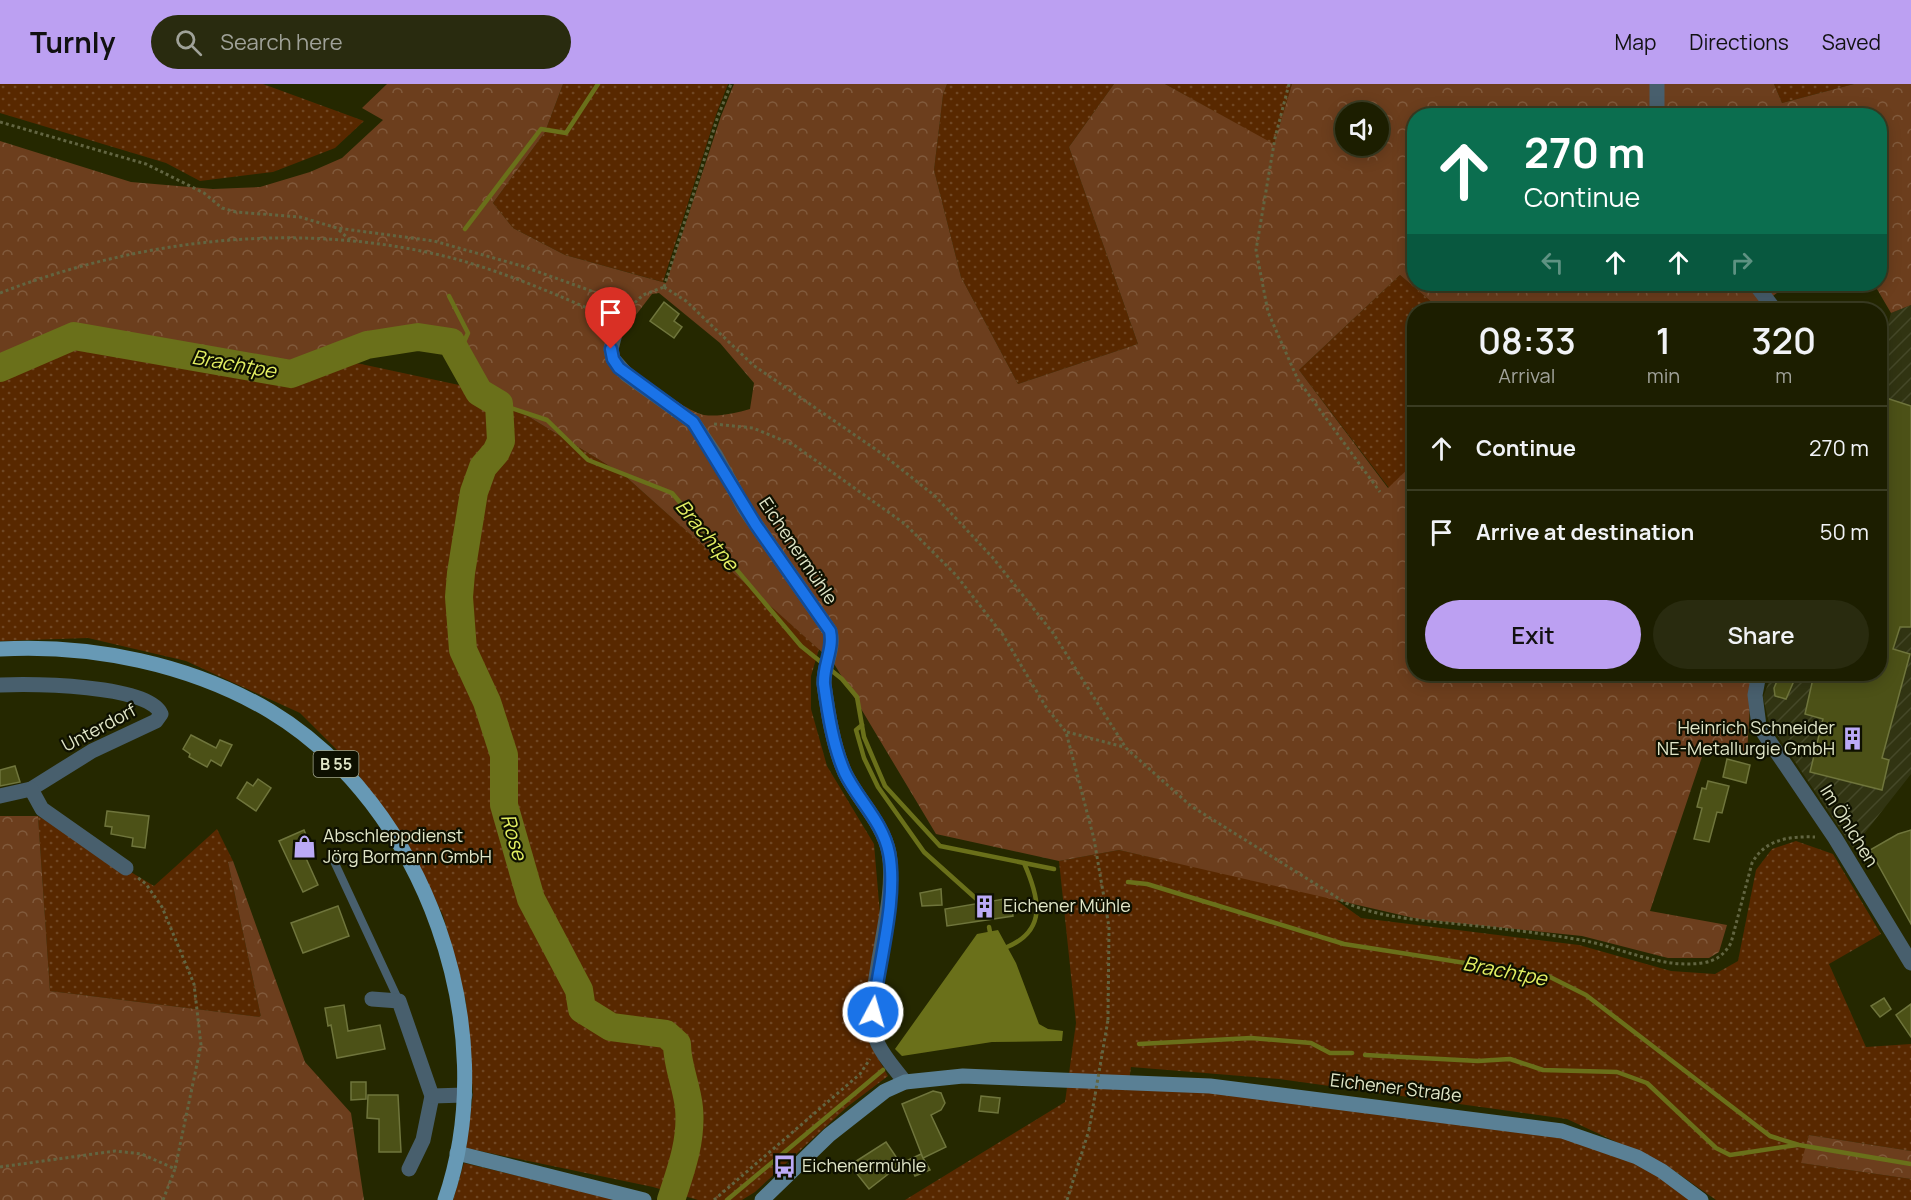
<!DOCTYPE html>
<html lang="en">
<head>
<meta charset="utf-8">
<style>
  :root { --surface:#1c1e00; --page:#292b0f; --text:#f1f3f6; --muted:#a0a299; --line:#3a3c22; --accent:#bca0f2 }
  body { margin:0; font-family:Manrope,sans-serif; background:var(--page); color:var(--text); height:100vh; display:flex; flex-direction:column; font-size:22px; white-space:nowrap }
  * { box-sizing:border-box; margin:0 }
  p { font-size:20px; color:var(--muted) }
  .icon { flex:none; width:33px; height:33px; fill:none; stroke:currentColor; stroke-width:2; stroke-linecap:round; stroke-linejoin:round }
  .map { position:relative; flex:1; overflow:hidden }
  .drawer { position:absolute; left:1407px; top:219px; width:480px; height:378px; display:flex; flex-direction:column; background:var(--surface); border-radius:24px; box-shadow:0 3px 15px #0003,0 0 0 2px var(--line) }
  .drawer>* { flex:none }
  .top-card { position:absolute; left:1407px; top:24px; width:480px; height:183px; border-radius:24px; box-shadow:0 3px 15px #0003,0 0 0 2px var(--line); background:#0b6e4f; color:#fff; overflow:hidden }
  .buttons { position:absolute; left:1335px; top:18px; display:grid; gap:12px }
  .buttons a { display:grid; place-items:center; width:54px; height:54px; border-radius:50%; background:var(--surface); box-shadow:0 3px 15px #0003,0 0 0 2px var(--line); font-size:30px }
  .pin { position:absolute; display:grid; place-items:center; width:51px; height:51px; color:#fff; margin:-62px -26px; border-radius:50% 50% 50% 0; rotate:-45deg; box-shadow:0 0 6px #0007 }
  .pin .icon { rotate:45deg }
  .me { position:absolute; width:66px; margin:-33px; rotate:6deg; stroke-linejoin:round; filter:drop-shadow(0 0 4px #0008) }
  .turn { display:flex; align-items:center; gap:21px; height:126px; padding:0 18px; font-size:27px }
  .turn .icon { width:78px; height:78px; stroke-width:2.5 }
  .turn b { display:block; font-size:42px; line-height:51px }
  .lanes { display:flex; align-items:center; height:57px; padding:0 18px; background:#0003; justify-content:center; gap:30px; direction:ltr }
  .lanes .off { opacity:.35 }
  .eta { display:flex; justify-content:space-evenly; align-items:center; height:102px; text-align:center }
  .eta b { font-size:36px; font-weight:600; line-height:42px }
  .cta { display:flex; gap:12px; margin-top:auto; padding:12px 18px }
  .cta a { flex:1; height:69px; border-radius:36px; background:var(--accent); color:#111; font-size:24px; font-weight:600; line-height:69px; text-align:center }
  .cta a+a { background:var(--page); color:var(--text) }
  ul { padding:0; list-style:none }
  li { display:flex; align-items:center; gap:18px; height:84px; padding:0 18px; border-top:2px solid var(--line) }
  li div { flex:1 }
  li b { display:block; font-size:22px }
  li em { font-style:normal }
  header { display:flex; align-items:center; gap:36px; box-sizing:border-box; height:84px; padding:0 30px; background:var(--accent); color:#111 }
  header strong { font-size:28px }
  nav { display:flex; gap:33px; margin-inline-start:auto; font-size:21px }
  .search { width:420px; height:54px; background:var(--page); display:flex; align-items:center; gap:15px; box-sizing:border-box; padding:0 21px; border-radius:33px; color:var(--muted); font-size:22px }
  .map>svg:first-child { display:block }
  .industrial { fill:url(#industrial-furrows) }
  .grass { fill:url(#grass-dots) }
  .forest { fill:url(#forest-crowns); fill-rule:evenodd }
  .water { fill:#6a701a }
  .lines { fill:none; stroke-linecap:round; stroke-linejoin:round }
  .stream { stroke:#6a701a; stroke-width:4.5 }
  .river { stroke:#6a701a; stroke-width:28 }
  .building { fill:#4c5117; stroke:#6f753c; stroke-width:1.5 }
  .path { stroke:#626541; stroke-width:3; stroke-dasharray:3 3; stroke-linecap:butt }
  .service { stroke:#485f6d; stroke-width:8 }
  .minor { stroke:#485f6d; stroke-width:15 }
  .tertiary { stroke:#485f6d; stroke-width:15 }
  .secondary { stroke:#5a8095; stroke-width:15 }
  .primary { stroke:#6799b5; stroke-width:15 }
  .path-bridge { stroke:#626541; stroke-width:3; stroke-dasharray:3 3; stroke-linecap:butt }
  .route-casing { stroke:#114b97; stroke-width:15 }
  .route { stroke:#1a73e8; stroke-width:10 }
  .labels { text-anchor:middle; stroke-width:4.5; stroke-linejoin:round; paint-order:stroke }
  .shield { fill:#0e1000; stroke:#a2a68c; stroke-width:1.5 }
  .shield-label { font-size:16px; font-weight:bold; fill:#e1e6c8 }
  .street-label { font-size:18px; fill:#e1e6c8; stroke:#0e1000 }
  .poi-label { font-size:18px; fill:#e1e6c8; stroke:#0e1000; text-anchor:start }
  .water-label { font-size:20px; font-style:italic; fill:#e3ef62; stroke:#0e1000 }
</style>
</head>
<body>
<header>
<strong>Turnly</strong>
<div class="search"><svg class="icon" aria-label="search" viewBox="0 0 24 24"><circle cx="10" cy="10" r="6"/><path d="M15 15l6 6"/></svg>Search here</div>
<nav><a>Map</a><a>Directions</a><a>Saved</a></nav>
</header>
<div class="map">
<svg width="1911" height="1116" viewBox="0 0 1911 1116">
  <defs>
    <pattern id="industrial-furrows" width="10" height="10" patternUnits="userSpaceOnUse" patternTransform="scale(1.5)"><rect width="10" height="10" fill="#313412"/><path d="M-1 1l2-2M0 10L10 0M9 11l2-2" fill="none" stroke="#454828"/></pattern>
    <pattern id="grass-dots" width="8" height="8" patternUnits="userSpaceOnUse" patternTransform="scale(1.5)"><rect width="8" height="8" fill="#582800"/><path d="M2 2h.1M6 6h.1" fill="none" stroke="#704724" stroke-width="1.8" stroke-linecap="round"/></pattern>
    <pattern id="forest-crowns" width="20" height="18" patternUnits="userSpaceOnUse" patternTransform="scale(1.5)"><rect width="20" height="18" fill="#6c3e1d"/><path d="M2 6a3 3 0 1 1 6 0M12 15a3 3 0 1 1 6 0" fill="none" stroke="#815a3c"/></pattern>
  </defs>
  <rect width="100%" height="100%" fill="#252800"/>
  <polygon class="industrial" points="1911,221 1911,690 1853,764 1769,639 1763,613 1772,590 1880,590 1880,270 1891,229"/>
  <g class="grass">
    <polygon points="0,0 263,0 364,37 335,64 273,88 200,97 166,79 0,29"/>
    <polygon points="563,0 728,0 716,31 663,198 565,171 513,144 493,119 545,48"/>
    <polygon points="947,0 1114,0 1069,63 1138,260 1018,300 961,193 934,86 943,11"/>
    <polygon points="1165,0 1292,0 1274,61"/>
    <polygon points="1774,0 1854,0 1782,19"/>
    <polygon points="1400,191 1441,226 1414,226 1414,379 1389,404 1299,286"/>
    <polygon points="83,249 225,282 347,277 487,307 624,391 819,565 811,592 811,625 827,682 874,760 881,842 871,896 867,955 888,992 847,1023 755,1108 742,1116 698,1116 653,1103 466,1064 473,1010 466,918 443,831 405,757 350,679 300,629 186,577 88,554 0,557 0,285"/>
    <polygon points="38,732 154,802 217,745 233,777 228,778 261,933 50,907"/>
    <polygon points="1796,757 1833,770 1881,850 1829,880 1866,963 1911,960 1911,1067 1809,1051 1802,1079 1911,1095 1911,1116 1716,1116 1666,1081 1567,1035 1279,995 1131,983 1129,997 1559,1053 1608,1066 1662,1092 1689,1116 905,1116 1065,1018 1076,939 1059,777 1119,766 1332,813 1361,834 1579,861 1671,887 1715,890 1738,877 1756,786 1772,765"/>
    <polygon points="464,1079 618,1116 453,1116"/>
  </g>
  <g class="forest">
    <path d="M387,0H563L545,48L493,119L513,144L565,171L666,199L721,32L734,0H947L943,11L934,86L961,193L1018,300L1138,260L1069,63L1114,0H1165L1274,60L1292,0H1774L1782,19L1854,0H1911V221L1891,229L1874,200H1880V32H1414V200H1789L1762,220L1766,226H1441L1400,191L1299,286L1388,404L1414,379V590H1752L1747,669L1705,664L1650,827L1727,841L1719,868L1709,874H1668L1582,852L1418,835L1119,766L1059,777L936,750L833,578L624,391L487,307L454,256L347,277L225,282L83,249L0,285V57L131,98L213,105L260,103L310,88L342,74L383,36L362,24ZM1346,28H1378V62H1346ZM659,209L720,259L754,299L750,325C736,329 719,333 704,331C685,327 629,285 617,270L619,253L652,210Z"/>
    <polygon points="0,732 38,732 50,907 261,933 228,778 233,777 305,978 351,1029 364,1116 0,1116"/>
    <polygon points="1809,1051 1911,1067 1911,1095 1801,1079"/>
  </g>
  <polygon class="water" points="998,846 1016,879 1039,940 1048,945 1063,947 1062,957 992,958 902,972 895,965 977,850"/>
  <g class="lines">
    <g class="stream">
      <polyline points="465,145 541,45 566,49 598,0"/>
      <polyline points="449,212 468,249 458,271"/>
      <polyline points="499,320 547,336 588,376 672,409 801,562 842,595 857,613 864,653 885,702 940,762 1054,785"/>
      <polyline points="862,641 856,646 864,674 878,703 924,768 981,819"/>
      <polyline points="1128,798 1147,800 1344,860 1548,892 1586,911 1770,1052 1799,1061 1911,1080"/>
      <polyline points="989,843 990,848"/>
      <path d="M1007,863C1048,846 1039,813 1024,779"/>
      <polyline points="1139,960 1251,954 1311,959 1330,969 1352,969"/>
      <polyline points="1365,971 1478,977 1510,975 1543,986 1617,988 1647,999 1716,1064 1730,1071 1797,1061"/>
      <polyline points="727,1116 883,986"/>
    </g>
    <path class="river" d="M0,284L74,252L291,290L367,261L418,253L451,258L479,308L499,320L501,357L496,368L483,383L474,408L461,489L459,513L463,566L487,618L504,671V721L531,815L579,906L582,925L611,943L666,950L677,960C677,982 687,1002 689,1024C692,1056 681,1086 671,1116"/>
  </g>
  <g class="building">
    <polygon points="664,218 679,230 674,237 682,243 674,254 650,237"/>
    <polygon points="1880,312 1911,322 1911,543 1900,543 1893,565 1910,570 1882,674 1889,676 1882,706 1810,688 1823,635 1805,630 1814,590 1880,590"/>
    <polygon points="1780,590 1797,590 1786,615 1775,612 1774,604"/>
    <polygon points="191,651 216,664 220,656 232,661 221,682 211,676 207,683 189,673 190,670 183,665"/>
    <polygon points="1727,675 1750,681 1746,699 1723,693"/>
    <polygon points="15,682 20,698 0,702 0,686"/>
    <polygon points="258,695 271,704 256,727 237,714 247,698 253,702"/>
    <polygon points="1708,697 1729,702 1722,729 1717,728 1709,758 1694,755 1702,724 1697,723 1702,704 1706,705"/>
    <polygon points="107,727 149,732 145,764 132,762 133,754 111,750 112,743 105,742"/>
    <polygon points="304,746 313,769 305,772 318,801 303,808 279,757"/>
    <polygon points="1911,746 1911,840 1870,766 1898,750"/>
    <polygon points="941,805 942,821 922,822 920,809"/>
    <polygon points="1010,814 1013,832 947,842 945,825"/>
    <polygon points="338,822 349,852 303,869 291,839"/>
    <polygon points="1884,914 1891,925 1880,933 1871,922"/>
    <polygon points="1911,920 1911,953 1896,931"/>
    <polygon points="344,921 348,947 380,941 385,965 337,974 331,941 328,942 325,924"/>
    <polygon points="351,998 366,998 366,1015 351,1016"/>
    <polygon points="933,1007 941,1009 945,1019 941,1026 931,1031 946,1063 923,1074 930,1086 915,1092 908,1076 921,1070 923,1074 902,1020"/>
    <polygon points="368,1011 398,1011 401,1068 379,1068 379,1035 367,1034"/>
    <polygon points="981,1012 1000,1014 998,1029 979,1027"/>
    <polygon points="886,1058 901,1080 869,1105 850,1081"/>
  </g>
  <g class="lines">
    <g class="path">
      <polyline points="1289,0 1275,54 1256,166 1268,228 1298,296 1380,408"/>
      <polyline points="0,38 146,80 204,109 222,124 236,128 300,133 337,144 434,157 522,182 611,214 616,224"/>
      <polyline points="339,146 351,157"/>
      <path d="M664,203L686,217L753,281L881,369L935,412L993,474L1053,549L1126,664L1191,722L1346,819C1382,834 1420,836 1458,840C1499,844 1540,849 1581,856C1620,863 1661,885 1702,879C1716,877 1724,871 1731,859L1752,779C1765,755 1790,752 1815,753"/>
      <polyline points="664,203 718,32 731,0"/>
      <path d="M0,209C143,154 302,136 452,174C504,188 556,210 605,232"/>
      <polyline points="626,227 643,211 664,203"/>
      <polyline points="1880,252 1885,233"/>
      <polyline points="714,340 753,344 794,361 905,440 956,491 1003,551 1046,623 1066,648 1094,755 1109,843 1108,936"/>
      <polyline points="1067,648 1124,663"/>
      <polyline points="0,1083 115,1067 142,1070 175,1085 201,961 194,900 162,823 146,800 137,793"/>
      <polyline points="163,1116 175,1085"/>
      <polyline points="714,1116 860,990 870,975"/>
      <polyline points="1067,1116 1089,1046"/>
    </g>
    <polyline class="service" points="332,773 399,917"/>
    <g class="minor">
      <path d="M618,238L611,265L613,275L627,291L693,338L716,372L745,425L830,547C835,565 823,582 824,600C828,629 833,662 845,689C858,716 883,739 889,769C899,823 859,918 878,960C884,973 896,986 905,998"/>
      <path d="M0,601C30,600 149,600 161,630L156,637L92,667L31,705L0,712"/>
      <polyline points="31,705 42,725 126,784"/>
      <polyline points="372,915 399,917 432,1012 423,1056 409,1085"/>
      <polyline points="432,1012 465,1011"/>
    </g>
    <g class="tertiary">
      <polyline points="1657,32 1657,0"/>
      <polyline points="1755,200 1775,226"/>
      <polyline points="1759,590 1755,611 1759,642 1835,754 1911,879"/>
    </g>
    <g class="secondary">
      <polyline points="457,1069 644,1116"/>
      <polyline points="762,1116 829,1051 885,1007 905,998 963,992 1210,1002 1562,1047 1637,1073 1662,1087 1701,1116"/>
    </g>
    <path class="primary" d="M0,565C92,560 190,580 270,627C426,721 504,945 445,1116"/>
    <polyline class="path-bridge" points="1089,1046 1108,936"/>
  </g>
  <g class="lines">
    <defs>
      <path id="route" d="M611,265L613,275L619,284L693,338L756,441L830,547C834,565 823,581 824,600C828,629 833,662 845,689C858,716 883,738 889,769C898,815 878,881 873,928"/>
    </defs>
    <use href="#route" class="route-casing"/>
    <use href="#route" class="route"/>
  </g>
  <defs>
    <symbol id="building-bare" viewBox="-9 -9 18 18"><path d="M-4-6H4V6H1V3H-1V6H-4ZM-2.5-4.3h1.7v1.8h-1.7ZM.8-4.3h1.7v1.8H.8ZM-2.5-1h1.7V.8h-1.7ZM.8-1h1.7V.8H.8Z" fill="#bbaaf6" stroke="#0e1000" stroke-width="2.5" paint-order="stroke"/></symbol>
    <symbol id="shop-bare" viewBox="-9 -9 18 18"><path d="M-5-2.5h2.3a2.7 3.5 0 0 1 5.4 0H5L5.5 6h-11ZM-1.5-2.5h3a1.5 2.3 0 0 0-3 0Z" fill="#bbaaf6" stroke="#0e1000" stroke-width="2.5" paint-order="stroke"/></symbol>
    <symbol id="bus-bare" viewBox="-9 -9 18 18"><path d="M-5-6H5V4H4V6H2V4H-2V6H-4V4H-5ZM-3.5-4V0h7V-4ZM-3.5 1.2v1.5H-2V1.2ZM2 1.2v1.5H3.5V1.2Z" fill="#bbaaf6" stroke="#0e1000" stroke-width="2.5" paint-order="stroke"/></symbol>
  </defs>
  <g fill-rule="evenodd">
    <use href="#building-bare" x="1836" y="638" width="33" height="33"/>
    <use href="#shop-bare" x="288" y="746" width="33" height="33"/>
    <use href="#building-bare" x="968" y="806" width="33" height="33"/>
    <use href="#bus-bare" x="768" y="1066" width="33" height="33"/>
  </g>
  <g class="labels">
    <rect class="shield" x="313.5" y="667" width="45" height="26" rx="4.5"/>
    <g class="shield-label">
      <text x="336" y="686">B 55</text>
    </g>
    <g class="street-label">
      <text transform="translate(798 467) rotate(56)" y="6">Eichenermühle</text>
      <text transform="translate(99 644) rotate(-28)" y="6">Unterdorf</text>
      <text transform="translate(1849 742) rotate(58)" y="6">Im Öhlchen</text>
      <text transform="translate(1396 1004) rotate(7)" y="6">Eichener Straße</text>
    </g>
    <g class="poi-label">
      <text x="1835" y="650" text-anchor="end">Heinrich Schneider<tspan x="1835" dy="21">NE-Metallurgie GmbH</tspan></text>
      <text x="323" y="758">Abschleppdienst<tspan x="323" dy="21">Jörg Bormann GmbH</tspan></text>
      <text x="1003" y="828">Eichener Mühle</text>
      <text x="802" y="1088">Eichenermühle</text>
    </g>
    <g class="water-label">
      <text transform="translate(234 280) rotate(10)" y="7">Brachtpe</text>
      <text transform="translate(707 451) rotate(50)" y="7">Brachtpe</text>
      <text transform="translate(514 753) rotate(74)" y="7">Rose</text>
      <text transform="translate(1505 887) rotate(11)" y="7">Brachtpe</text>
    </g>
  </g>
</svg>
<div class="buttons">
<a><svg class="icon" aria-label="sound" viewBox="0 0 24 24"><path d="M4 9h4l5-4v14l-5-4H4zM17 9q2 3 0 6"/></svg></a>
</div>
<div class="pin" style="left:611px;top:265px;background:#d93025"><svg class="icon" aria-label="arrive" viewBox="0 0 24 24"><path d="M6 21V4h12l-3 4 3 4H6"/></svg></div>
<svg class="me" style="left:873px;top:928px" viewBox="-20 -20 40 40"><circle r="17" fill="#1a73e8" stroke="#fff" stroke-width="3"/><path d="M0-11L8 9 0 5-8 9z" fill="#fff"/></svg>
<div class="top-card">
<div class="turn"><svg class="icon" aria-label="ahead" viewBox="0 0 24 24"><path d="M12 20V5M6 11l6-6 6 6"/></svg><div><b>270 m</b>Continue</div></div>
<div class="lanes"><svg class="icon off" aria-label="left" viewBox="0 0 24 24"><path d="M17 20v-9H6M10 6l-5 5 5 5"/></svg><svg class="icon" aria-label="ahead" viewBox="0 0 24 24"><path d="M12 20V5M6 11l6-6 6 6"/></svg><svg class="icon" aria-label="ahead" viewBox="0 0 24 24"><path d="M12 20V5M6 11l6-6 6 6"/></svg><svg class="icon off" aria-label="right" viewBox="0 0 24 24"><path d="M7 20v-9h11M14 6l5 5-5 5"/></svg></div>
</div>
<section class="drawer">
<div class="eta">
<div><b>08:33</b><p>Arrival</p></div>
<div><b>1</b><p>min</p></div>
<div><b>320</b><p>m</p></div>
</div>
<ul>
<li><svg class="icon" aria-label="ahead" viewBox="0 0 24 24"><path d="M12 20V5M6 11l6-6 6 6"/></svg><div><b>Continue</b></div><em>270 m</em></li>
<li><svg class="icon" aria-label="arrive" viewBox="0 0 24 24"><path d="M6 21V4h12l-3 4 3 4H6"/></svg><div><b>Arrive at destination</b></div><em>50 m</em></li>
</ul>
<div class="cta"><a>Exit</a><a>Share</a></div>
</section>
</div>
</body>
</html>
